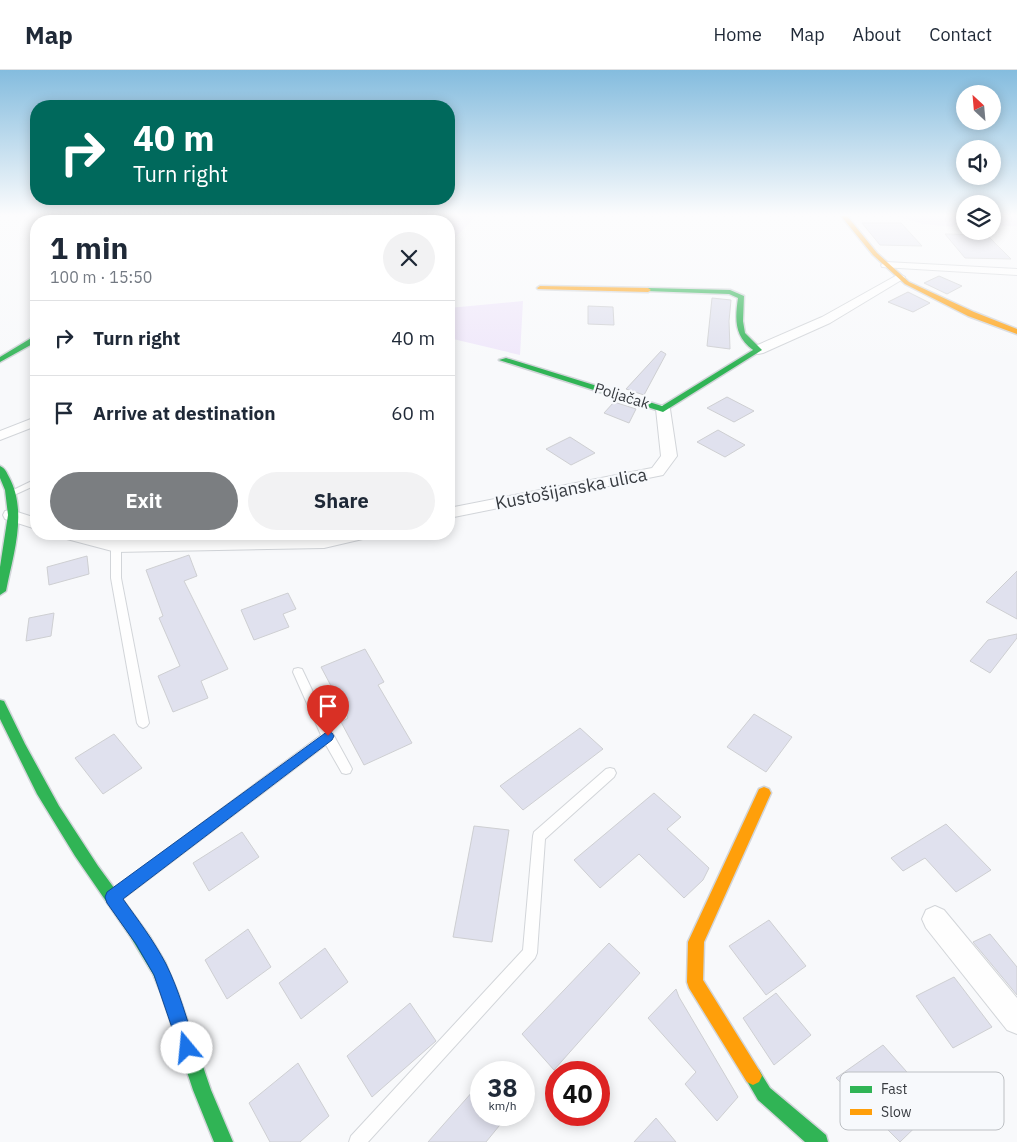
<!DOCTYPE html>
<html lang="en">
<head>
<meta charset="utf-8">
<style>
  :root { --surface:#fff; --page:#f2f2f3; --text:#1f2937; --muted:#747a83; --line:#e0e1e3; --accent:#7b7e81 }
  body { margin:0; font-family:"IBM Plex Sans",sans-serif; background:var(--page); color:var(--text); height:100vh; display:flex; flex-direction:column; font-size:19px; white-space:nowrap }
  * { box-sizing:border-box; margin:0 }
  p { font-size:16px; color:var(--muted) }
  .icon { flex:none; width:28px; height:28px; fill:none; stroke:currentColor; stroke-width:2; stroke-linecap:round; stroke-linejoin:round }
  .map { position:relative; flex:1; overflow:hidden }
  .side { position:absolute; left:30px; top:145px; width:425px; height:325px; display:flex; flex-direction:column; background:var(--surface); border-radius:20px; box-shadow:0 2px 12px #0003 }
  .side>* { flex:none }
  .top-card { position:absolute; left:30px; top:30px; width:425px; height:105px; border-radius:20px; box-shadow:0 2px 12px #0003; background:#00695c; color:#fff; overflow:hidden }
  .needle { width:32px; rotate:334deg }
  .tools { position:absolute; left:956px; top:15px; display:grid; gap:10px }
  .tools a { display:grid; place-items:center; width:45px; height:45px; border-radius:50%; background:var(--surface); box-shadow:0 2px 12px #0003; font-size:25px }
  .speed { position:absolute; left:470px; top:991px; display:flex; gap:10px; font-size:25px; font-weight:700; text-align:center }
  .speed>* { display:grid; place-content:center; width:65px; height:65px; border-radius:50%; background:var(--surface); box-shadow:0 2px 12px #0003; line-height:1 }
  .speed small { font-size:12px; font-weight:400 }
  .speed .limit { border:8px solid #d22; background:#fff; color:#111 }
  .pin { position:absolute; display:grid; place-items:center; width:42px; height:42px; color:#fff; margin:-51px -21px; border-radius:50% 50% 50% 0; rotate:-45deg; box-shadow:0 0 5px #0007 }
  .pin .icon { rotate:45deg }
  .me { position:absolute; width:55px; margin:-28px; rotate:343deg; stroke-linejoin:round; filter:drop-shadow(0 0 4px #0008) }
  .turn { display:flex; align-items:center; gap:18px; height:105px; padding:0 20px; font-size:22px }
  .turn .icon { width:65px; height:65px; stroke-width:2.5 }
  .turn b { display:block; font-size:35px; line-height:42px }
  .round { display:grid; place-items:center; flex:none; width:52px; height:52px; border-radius:26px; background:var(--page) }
  .head { display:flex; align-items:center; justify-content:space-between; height:85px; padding:0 20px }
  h1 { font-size:30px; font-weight:800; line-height:38px }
  .cta { display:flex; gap:10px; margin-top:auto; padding:10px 20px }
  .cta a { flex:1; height:58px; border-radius:30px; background:var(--accent); color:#fff; font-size:20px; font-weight:800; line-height:58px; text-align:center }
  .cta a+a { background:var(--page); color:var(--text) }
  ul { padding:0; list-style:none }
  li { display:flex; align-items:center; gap:15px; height:75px; padding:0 20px; border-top:1px solid var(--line) }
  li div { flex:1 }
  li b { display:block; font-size:19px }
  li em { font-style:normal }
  header { display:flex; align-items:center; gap:30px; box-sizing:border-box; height:70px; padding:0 25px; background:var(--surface); border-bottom:1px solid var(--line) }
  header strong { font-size:24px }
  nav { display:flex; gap:28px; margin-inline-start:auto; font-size:18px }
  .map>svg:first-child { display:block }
  .green { fill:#efe7fa }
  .building { fill:#e0e1ee; stroke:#cecfd2 }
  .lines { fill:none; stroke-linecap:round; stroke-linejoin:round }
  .lane-casing { stroke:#d2d5d9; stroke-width:2 }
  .street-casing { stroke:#d2d5d9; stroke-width:2 }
  .fast-casing { stroke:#d2d5d9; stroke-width:3 }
  .slow-casing { stroke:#d2d5d9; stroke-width:3 }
  .lane { fill:#fefefe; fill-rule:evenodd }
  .street { fill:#fefefe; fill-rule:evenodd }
  .fast { fill:#30b455; fill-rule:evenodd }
  .slow { fill:#ff9f0a; fill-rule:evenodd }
  .route { fill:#1a73e8; stroke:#114b97 }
  .labels { text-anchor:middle; stroke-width:4.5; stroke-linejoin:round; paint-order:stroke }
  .far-street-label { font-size:15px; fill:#373b40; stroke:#f7f9fc }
  .street-label { font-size:18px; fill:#373b40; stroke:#f7f9fc }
  .key { fill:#f7f9fc; stroke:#bdc0c4; stroke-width:1 }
  .key-label { font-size:14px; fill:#373b40 }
</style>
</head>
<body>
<header>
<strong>Map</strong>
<nav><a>Home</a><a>Map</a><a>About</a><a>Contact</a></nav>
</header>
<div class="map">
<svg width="1017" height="1072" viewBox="0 0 1017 1072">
  <rect width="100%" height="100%" fill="#f8f9fb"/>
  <g class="green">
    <polygon points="361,146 476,146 449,174 449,151 361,151"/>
    <polygon points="896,146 965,146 965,152 959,152 952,157 923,154"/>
    <rect x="993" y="146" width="24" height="10"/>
    <polygon points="523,231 520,285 449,268 449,238"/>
  </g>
  <g class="building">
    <polygon points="862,153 901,153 922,176 880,175"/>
    <polygon points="945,164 987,165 1011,189 965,188"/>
    <polygon points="939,206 962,216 947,224 924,213"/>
    <polygon points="908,222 930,233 913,242 888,232"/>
    <polygon points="712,228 731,230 729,251 730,279 707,276"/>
    <polygon points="588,236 613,237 614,255 588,254"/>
    <polygon points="661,281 666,284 644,325 626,319"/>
    <polygon points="727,327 754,341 734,352 707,338"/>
    <polygon points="614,332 636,339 629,353 604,343"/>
    <polygon points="718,360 745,375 725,387 697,372"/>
    <polygon points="570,367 595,383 571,395 546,379"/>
    <polygon points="189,485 197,506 184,511 228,599 201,611 208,628 173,642 158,606 180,596 159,548 163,546 146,500"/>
    <polygon points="87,486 89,504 49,515 47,497"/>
    <polygon points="1017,501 1017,549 986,532"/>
    <polygon points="288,523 296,539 283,544 289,557 254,570 241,540"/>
    <polygon points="54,543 51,566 26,571 29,548"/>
    <polygon points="1017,564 1017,568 990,603 970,591 988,570"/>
    <polygon points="365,579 384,612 378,615 412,673 364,695 341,652 348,648 321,597"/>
    <polygon points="754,644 792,667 766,702 727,677"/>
    <polygon points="580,658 603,679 523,740 500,716"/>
    <polygon points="114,664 142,698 103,724 75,688"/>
    <polygon points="654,723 681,747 667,759 709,798 703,810 684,828 639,784 600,818 574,790"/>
    <polygon points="946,754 991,800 956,822 925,788 903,801 891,788"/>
    <polygon points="474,756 509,760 492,872 453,867"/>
    <polygon points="242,762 259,787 209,821 193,793"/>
    <polygon points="769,850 806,896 766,925 729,876"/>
    <polygon points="248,859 271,897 227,929 205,890"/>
    <polygon points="990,864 1017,897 1017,925 973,872"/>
    <polygon points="609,873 640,903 554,1000 522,964"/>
    <polygon points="325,878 348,912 301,949 279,913"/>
    <polygon points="954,907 992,957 953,978 916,926"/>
    <polygon points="676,919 679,927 738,1027 717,1051 685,1014 696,1002 648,948"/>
    <polygon points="776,923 811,965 774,995 743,948"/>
    <polygon points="410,933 436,971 372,1027 347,986"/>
    <polygon points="883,975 937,1036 900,1072 836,1008"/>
    <polygon points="298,993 329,1046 300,1072 270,1072 249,1033"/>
    <polygon points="481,1012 481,1045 508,1045 486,1072 428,1072"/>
    <polygon points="656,1048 676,1072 634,1072"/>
  </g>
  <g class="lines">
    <defs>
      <g id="lane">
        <polygon points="36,409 36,415 14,425 8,425 7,423"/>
        <polygon points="116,473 121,476 121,508 149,653 147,656 143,658 139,656 137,653 111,508 111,476"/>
        <polygon points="298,598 302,599 333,664 350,695 352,699 350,703 346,704 342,703 326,675 123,829 118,831 113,829 111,824 113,819 321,665 293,602 294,599"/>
        <polygon points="610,698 614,699 616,703 614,707 545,769 537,883 535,888 368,1072 349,1072 351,1066 523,880 533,766 534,762 606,699"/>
      </g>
      <g id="street">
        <polygon points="886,192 1017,199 1017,205 882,197 881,195"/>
        <polygon points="899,204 905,207 903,209 830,253 763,283 758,284 752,280 753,277 822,247"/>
        <polygon points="663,335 668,336 670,339 677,386 663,405 449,448 449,438 652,398 661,386 656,339 658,336"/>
        <polygon points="36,347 36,356 0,370 0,361"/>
        <polygon points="11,440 36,448 36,459 5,449 3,445 5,441"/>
        <polygon points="60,464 90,464 116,470 370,464 367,468 324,478 116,482 63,468"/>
        <polygon points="935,836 944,840 1017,928 1017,964 1007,960 926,858 922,849 926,840"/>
      </g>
      <g id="fast">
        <path d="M648,218L730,220L744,226L743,251L745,263L762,280L663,342L499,290L506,288L662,336L753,280C734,266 735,249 738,228L729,224L646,221V219Z"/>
        <polygon points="33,267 36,267 36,272 0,292 0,287"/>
        <path d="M0,396C5,398 7,403 9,407C28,442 13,485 6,521L0,525V497L8,445L5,420L0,408Z"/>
        <polygon points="0,630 4,631 25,674 59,736 98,796 150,867 165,892 178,923 211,1020 233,1072 214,1072 193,1020 161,923 153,904 130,866 75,786 37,724 0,649"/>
        <polygon points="753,997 759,1000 770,1018 826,1065 828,1072 805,1072 758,1030 744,1006 747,1000"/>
      </g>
      <g id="slow">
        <polygon points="242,146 248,146 243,151 237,151"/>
        <polygon points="841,146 847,146 877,183 909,212 974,242 1017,259 1017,264 968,246 905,214 873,185"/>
        <polygon points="540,216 648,218 651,220 648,222 538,219 537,218"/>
        <polygon points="764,717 769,719 771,723 704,872 703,910 759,1000 762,1006 759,1012 753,1015 747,1012 689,918 687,912 688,872 759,719"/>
      </g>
    </defs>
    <use href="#lane" class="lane-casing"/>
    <use href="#street" class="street-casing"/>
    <use href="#fast" class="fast-casing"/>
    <use href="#slow" class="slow-casing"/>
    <use href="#lane" class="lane"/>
    <use href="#street" class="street"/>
    <use href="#fast" class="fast"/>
    <use href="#slow" class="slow"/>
  </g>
  <linearGradient id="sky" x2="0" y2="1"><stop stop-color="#84bcde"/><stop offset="0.49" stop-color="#fcfcfd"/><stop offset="1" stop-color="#fcfcfd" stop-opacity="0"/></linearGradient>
  <rect width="1017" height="296" fill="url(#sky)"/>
  <path class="route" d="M328,661L332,663L334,666L332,670L123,829C138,850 154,871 166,894C179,920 187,950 196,978L193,984L187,987L181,984L154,905L136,874L107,833L105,827L107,822Z"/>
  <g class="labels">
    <g class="far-street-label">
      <text transform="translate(622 326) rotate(17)" y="5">Poljačak</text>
    </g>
    <g class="street-label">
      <text transform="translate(571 419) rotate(-11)" y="6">Kustošijanska ulica</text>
    </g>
  </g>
  <rect x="840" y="1002" width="164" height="58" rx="8" class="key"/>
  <rect x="850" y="1016" width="22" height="7" fill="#30b455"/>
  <rect x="850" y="1039" width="22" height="6" fill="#ff9f0a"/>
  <g class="key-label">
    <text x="881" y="1024">Fast</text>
    <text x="881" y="1047">Slow</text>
  </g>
</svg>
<div class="tools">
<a><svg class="needle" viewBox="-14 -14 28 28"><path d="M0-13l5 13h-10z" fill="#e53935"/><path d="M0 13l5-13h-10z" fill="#747a83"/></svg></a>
<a><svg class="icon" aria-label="sound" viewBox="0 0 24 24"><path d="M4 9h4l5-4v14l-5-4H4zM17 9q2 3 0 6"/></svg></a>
<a><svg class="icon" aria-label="layers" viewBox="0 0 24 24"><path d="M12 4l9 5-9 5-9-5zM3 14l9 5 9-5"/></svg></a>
</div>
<div class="speed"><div>38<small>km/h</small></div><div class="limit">40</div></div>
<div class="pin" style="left:328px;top:666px;background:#d93025"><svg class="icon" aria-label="arrive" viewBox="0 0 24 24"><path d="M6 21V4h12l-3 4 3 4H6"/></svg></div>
<svg class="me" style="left:187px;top:978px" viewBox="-20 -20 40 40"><circle r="19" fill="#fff"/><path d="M0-13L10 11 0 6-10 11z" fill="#1a73e8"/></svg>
<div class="top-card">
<div class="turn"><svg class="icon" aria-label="right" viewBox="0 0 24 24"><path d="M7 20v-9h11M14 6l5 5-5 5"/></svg><div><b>40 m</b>Turn right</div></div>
</div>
<section class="side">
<div class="head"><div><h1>1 min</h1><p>100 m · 15:50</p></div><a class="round"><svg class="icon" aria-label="close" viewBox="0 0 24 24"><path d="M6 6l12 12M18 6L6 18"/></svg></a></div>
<ul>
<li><svg class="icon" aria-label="right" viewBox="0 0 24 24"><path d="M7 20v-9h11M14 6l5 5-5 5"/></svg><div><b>Turn right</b></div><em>40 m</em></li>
<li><svg class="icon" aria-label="arrive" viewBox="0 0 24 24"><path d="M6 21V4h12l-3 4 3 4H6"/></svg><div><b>Arrive at destination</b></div><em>60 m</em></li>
</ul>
<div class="cta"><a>Exit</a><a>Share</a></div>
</section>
</div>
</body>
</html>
